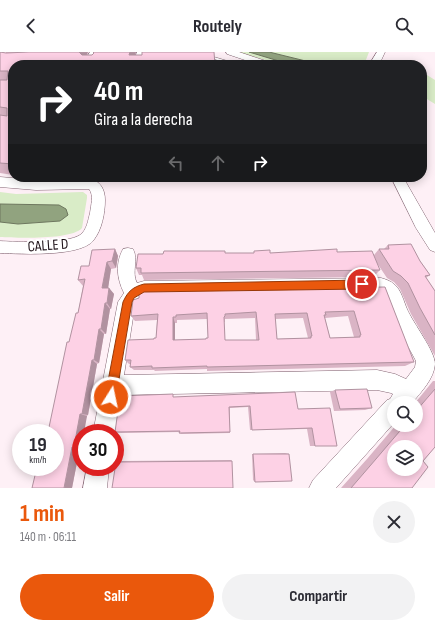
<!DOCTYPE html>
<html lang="es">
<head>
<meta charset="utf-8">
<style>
  :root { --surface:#fff; --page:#f2f2f3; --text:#2b2b33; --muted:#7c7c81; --accent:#ea580c }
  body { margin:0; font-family:"Sofia Sans Condensed",sans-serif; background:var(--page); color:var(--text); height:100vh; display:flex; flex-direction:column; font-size:15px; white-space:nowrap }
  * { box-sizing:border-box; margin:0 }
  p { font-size:13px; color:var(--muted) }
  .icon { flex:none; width:22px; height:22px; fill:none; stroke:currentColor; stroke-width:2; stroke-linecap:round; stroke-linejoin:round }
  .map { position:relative; height:436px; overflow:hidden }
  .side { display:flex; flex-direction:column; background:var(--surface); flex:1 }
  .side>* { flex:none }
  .hud { position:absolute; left:8px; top:8px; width:419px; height:122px; border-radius:16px; box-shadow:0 2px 10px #0003; background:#202124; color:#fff; overflow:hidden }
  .controls { position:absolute; left:387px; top:344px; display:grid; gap:8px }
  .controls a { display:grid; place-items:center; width:36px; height:36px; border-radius:50%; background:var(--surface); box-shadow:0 2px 10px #0003; font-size:20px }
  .speed { position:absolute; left:12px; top:372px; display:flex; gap:8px; font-size:20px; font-weight:700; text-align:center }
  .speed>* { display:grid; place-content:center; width:52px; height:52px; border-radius:50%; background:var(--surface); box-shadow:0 2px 10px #0003; line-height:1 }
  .speed small { font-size:10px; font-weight:400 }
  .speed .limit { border:6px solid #d22; background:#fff; color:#111 }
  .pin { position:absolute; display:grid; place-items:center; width:34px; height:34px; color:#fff; margin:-17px; border:2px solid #fff; border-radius:50%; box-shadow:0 1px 4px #0007 }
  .me { position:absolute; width:44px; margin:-22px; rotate:10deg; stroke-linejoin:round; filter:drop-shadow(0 0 3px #0008) }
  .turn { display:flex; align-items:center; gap:14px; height:84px; padding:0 20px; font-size:18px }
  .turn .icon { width:52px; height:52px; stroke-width:2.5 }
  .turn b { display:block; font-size:28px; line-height:34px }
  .lanes { display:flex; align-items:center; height:38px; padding:0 20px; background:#0003; justify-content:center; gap:20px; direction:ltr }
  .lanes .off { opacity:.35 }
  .round { display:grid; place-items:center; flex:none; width:42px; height:42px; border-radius:21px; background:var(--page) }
  .head { display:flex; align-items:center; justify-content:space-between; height:68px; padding:0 20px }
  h1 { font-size:24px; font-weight:700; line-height:30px; color:var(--accent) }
  .action { display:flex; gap:8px; margin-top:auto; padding:8px 20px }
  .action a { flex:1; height:46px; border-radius:24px; background:var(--accent); color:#fff; font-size:16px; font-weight:700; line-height:46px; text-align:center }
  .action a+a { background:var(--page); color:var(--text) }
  header { display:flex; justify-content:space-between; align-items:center; height:52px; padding:0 20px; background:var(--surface); font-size:18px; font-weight:700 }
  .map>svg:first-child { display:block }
  .green { fill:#d9ecc7 }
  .water { fill:#91a37f; stroke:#6e775f }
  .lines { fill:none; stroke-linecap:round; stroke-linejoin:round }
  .service-casing { stroke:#836573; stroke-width:1 }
  .minor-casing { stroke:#836573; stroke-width:1 }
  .service { fill:#fff; fill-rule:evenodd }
  .minor { fill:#fff; fill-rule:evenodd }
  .wall { fill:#dab4c5; fill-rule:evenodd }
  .shaded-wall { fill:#b192a0 }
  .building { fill:#fdd1e5; stroke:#b192a0; fill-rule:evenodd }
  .route { fill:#ea580c; stroke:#983908 }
  .labels { text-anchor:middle; stroke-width:4; stroke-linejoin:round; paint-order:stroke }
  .street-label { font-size:15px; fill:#1b0f15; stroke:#fff }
</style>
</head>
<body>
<header><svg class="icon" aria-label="back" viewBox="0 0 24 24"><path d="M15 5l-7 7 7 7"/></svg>Routely<svg class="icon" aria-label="search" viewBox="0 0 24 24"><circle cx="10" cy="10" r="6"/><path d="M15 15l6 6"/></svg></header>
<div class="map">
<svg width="435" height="436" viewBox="0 0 435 436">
  <rect width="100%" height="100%" fill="#fef0f6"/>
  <g class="green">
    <polygon points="237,0 369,0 364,13 283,13"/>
    <polygon points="422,20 435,28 435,52 422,44"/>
    <path d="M0,140L16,142L83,140L87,143V146L82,176C72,188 16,186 0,185Z"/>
  </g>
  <g class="water">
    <polygon points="249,0 269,0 322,13 292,13"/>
    <polygon points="0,152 59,153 66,157 68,163 60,169 18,172 0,170"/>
  </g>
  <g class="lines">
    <defs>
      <polygon id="service" points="205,5 214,5 241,13 234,13 214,7 203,7 203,5"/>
      <g id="minor">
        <polygon points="90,0 98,0 94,10 96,13 86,13 84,10"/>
        <polygon points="137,0 145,0 143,13 133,13"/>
        <polygon points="226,0 239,0 272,11 274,13 260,13 227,2"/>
        <polygon points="377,0 385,0 379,13 369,13"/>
        <path d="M0,125L36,128L91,127C101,130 105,138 105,148C105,161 102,178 93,189C79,205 21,202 0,201V189C18,190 66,192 80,183C87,178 88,168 90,161C91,153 94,143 89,137L36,138L0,135Z"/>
        <polygon points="391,125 403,125 435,181 435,200 430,198 416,176"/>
        <path d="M128,196L133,197C139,208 131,220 137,231L144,229L381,226C385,227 391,229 395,233C401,238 404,250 407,257C413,271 435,299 435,312C434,327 421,340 412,351H394V371L336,436H309L313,428L387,348L390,347L393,342L391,341L377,338L121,343L115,381H93L118,250L124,241C117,227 115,212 123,197ZM379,240L385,247L396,272L416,309L415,315L406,327L395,322L377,318L124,323L135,253L140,246L146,243Z"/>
        <polygon points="87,415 109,415 107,436 83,436"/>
      </g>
    </defs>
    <use href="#service" class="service-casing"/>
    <use href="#minor" class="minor-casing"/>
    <use href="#service" class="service"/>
    <use href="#minor" class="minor"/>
  </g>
  <g class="wall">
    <polygon points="0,0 6,1 6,0 88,0 87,3 92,3 93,2 93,0 136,0 135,3 142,3 214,0 13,13 13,123 0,121"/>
    <polygon points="388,193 420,209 430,223 426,226 435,239 435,304 411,262 400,237 394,230 387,226 377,211 380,218 373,225 144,228 142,223 139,223 136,216 225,201 254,201 254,199 270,201 337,200 374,203 379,197 384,197"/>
    <polygon points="115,197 118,204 116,216 111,217 108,236 109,236 114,242 111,257 110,257 106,282 104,282 99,311 97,312 88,363 87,364 81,381 81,395 80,395 72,436 32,436 48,380 78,261 83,234 78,228 89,214"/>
    <path d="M385,235L414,310L405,314L207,319V317L155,319L154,318H134L130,315V312H129L125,308L156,286L157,268L135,269L131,264ZM348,264L354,285L330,286L325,266ZM255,266L256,288H225L224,270H225V267ZM303,266L308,286L277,287L275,267ZM207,267L208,286L206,287L175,288V271H177V268Z"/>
    <polygon points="433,329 435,329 435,395 423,409 412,436 341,436 367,407 396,373 416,373 416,351 415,351"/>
    <polygon points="335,338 372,356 365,358 334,359 330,340"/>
    <polygon points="175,345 298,357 337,394 310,394 307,377 250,378 248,355 230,356 230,381 181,382 179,381 180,380 121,381 115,380"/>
    <polygon points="285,401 289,402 255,430 253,428 252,402"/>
    <polygon points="231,408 232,409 116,410 121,409"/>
  </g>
  <g class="shaded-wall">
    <polygon points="79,0 88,0 83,11"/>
    <polygon points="130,0 136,0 132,13 129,3"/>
    <polygon points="115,197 118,204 116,216 112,209"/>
    <polygon points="107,210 111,217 107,243 102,236"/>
    <polygon points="109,236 114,242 111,257 107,251"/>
    <polygon points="105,251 110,257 106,282 101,277"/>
    <polygon points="173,265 175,271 175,293 173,288"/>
    <polygon points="99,277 104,282 99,311 94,308"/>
    <polygon points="92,308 97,312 88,363 82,362"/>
    <polygon points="80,362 87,364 84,381 81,381 81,395 74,395"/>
    <polygon points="72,395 80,395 72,436 64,436"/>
  </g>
  <g class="building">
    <polygon points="0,0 6,1 29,0 79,0 82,3 92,3 94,1 93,0 130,0 129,3 142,3 142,0 214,0 215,13 13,13 13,112 0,111 0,63 7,64 7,56 0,55 0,28 7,28 8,19 0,19"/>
    <polygon points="411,192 420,209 430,223 425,224 435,239 435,283 420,256 408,231 401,224 393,219 379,197 389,197 388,193"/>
    <polygon points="115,197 112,209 107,210 102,236 109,236 107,251 105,251 101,277 99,277 94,308 92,308 82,362 80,362 74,395 72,395 64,436 32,436 37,415 55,415 55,381 46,381 46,380 48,380 67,290 69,290 76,261 78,261 85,227 78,228 81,214 89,214 92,198"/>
    <polygon points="337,197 337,200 372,199 380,218 141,221 141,216 136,216 138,202 163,202 164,199 225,199 225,201 254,201 254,199 270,198 270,201 321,198"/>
    <path d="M385,235L414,310L207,315V314L152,316V314L130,315L131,308H125L128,288L154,287V286H156L158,262L131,264L133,248L139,246V240L143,238ZM354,259L361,283H360V285L330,286L324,263H326L325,260ZM256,260L259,288H225L224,265L225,264V262ZM207,261L208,286H206V287L173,288V265H176V263ZM307,261L312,284H311V286L277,287L275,262Z"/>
    <polygon points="367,337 372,356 340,357 335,338"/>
    <path d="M435,337V395L423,409L428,415L412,436H351L376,407L405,373H416V359ZM394,395H416V417H394Z"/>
    <polygon points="295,340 298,357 330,356 337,394 315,394 312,376 252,378 250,354 229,355 230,380 179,381 180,379 115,380 120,344 173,342 173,345"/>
    <polygon points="253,402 289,402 292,429 255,430"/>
    <polygon points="232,409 233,436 112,436 116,410"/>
  </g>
  <path class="route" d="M362,228L365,229L366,232L365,235L362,237L144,240L134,246L132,250L116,345L115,349L111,351L107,349L105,345L123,250C128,239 133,235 144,232Z"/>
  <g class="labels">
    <g class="street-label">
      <text transform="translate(48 193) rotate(-4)" y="5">CALLE D</text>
    </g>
  </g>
</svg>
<div class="controls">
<a><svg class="icon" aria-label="search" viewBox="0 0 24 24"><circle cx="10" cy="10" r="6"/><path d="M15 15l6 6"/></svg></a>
<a><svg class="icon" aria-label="layers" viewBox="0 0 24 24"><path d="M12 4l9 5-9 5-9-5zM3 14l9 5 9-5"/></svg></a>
</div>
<div class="speed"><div>19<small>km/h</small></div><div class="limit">30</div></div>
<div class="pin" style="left:362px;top:232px;background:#d93025"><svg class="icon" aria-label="arrive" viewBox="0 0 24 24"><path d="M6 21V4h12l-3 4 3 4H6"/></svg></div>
<svg class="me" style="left:111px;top:345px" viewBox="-20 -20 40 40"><circle r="17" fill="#ea580c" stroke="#fff" stroke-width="3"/><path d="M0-11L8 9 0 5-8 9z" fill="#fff"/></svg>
<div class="hud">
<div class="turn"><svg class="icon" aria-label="right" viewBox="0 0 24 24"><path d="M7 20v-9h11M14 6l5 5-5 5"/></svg><div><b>40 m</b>Gira a la derecha</div></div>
<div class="lanes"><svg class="icon off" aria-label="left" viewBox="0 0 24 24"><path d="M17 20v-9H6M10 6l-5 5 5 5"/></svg><svg class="icon off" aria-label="ahead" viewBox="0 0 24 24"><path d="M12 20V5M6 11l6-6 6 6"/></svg><svg class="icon" aria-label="right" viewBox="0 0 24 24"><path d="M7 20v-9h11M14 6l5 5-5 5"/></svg></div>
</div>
</div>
<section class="side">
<div class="head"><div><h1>1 min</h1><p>140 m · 06:11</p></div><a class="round"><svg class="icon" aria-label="close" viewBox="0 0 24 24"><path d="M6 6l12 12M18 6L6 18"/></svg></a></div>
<div class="action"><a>Salir</a><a>Compartir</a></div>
</section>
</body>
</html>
